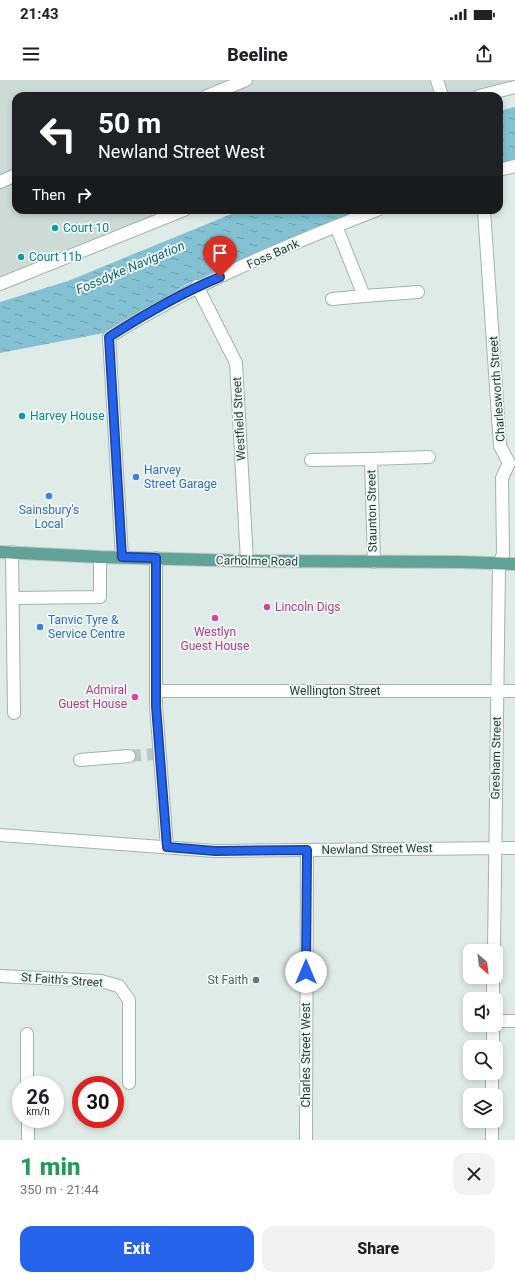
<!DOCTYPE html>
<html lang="en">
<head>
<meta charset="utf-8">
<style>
  :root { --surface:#fff; --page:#f2f2f2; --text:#202124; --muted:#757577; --accent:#2563eb }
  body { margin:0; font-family:Roboto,sans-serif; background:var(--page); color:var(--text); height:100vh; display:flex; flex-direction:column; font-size:15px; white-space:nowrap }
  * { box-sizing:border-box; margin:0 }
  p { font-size:13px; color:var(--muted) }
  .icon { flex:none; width:22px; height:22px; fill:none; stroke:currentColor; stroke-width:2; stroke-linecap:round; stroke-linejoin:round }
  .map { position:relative; height:1060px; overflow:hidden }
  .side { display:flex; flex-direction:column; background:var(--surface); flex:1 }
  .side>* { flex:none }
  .top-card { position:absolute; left:12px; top:12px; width:491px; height:122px; border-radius:12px; box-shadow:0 2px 6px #0003; background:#202124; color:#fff; overflow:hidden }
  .needle { width:26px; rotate:152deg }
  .buttons { position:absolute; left:463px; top:864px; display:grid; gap:8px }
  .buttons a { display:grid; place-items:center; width:40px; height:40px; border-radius:8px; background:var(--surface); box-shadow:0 2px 6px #0003; font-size:20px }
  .speed { position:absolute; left:12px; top:996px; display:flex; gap:8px; font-size:20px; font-weight:700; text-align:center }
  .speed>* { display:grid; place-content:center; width:52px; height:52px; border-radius:50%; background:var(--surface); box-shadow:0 2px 6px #0003; line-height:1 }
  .speed small { font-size:10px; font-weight:400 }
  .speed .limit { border:6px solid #d22; background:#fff; color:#111 }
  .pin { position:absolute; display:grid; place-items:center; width:34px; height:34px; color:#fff; margin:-41px -17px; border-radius:50% 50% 50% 0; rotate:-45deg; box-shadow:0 0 4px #0007 }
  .pin .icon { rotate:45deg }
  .me { position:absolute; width:44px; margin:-22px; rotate:0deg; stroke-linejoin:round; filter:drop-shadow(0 0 3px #0008) }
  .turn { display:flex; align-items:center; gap:14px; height:84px; padding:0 20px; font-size:18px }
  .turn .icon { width:52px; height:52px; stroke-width:2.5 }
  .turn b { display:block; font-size:28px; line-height:34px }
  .then { display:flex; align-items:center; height:38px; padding:0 20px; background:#0003; gap:8px; font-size:15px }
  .round { display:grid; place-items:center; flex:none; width:42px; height:42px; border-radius:12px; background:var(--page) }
  .head { display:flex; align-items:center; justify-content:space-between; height:68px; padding:0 20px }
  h1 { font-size:24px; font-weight:800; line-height:30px; color:#1e9e55 }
  .primary-button { display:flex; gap:8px; margin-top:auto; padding:8px 20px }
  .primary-button a { flex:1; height:46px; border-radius:12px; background:var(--accent); color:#fff; font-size:16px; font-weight:800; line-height:46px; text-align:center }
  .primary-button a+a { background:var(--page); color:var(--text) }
  .status { display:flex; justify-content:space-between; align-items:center; height:28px; padding:0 20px; background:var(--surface); direction:ltr }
  .status svg { height:11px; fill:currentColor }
  header { display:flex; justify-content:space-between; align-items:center; height:52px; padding:0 20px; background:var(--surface); font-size:18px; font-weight:800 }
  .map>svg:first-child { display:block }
  .built { fill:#cddbd6 }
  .water { fill:url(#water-ripples) }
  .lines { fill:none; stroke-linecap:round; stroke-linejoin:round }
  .minor-tunnel { stroke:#b9c8c4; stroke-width:12; stroke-dasharray:12 6; stroke-linecap:butt }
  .minor-casing { stroke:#a2b3ae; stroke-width:14 }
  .major-casing { stroke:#c0c8c7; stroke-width:14 }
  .minor { stroke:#fff; stroke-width:12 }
  .major { stroke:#61a397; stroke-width:12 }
  .route-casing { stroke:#184099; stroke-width:10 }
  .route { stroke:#2563eb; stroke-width:7 }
  .culture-dot { fill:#0f9aa8; stroke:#f0f8f4; stroke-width:1.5 }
  .shop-dot { fill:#3f7fe0; stroke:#f0f8f4; stroke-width:1.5 }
  .hotel-dot { fill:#d1479c; stroke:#f0f8f4; stroke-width:1.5 }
  .worship-dot { fill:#6b7280; stroke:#f0f8f4; stroke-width:1.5 }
  .labels { text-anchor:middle; stroke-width:3.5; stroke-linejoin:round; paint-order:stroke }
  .culture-label { font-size:12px; fill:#0d838f; stroke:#f0f8f4; text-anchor:start }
  .street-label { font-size:12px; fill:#1f3c36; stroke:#f0f8f4 }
  .shop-label { font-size:12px; fill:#366cbe; stroke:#f0f8f4; text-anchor:start }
  .hotel-label { font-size:12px; fill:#b23c85; stroke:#f0f8f4; text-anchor:start }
  .worship-label { font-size:12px; fill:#5b616d; stroke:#f0f8f4; text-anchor:end }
  .water-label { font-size:13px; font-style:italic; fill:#17637a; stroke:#f0f8f4 }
</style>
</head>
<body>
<div class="status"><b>21:43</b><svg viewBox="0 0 49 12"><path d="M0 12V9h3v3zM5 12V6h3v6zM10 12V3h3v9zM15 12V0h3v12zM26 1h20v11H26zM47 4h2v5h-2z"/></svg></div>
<header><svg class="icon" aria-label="menu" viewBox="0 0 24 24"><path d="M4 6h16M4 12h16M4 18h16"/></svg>Beeline<svg class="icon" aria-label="share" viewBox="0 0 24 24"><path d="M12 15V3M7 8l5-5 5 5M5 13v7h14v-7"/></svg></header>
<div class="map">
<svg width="515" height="1060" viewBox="0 0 515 1060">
  <defs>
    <pattern id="water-ripples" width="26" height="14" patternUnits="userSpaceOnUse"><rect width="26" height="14" fill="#84c2d3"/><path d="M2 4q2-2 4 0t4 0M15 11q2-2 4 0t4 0" fill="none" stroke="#6b9fac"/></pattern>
  </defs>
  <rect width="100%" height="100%" fill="#dfebe7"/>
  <polygon class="built" points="0,0 515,0 515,7 479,16 16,16 16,130 184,130 0,204"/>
  <g class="water">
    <polygon points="515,27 515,80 499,85 499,31"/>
    <polygon points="241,130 362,130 187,204 104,253 0,273 0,222 68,201"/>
  </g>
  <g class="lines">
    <polyline class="minor-tunnel" points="129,676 154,674"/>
    <defs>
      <g id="minor">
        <polyline points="437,0 442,16"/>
        <polyline points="207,16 246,0"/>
        <polyline points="479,16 515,7"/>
        <polyline points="499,90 515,86"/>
        <polyline points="0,102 16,95"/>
        <polyline points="484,130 500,366 509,383"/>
        <polyline points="336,146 364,216 418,212"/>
        <polyline points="0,204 184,130"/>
        <polyline points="197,206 236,283 247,481"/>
        <polyline points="332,219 364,216"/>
        <polyline points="311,380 371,379"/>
        <polyline points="12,472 14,633"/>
        <path d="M122,477L109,257C193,204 285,166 377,130"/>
        <polyline points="156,478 156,626 167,767"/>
        <polyline points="374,482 371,379 429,377"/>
        <polyline points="13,518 100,517 100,477"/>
        <polyline points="156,611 515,611"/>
        <polyline points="80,680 129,676"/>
        <polyline points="0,755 215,771 515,768"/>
        <polyline points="494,871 499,484 503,474 502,398 509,383"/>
        <polyline points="0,896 101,901 119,906 129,920 129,1003"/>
        <polyline points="493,919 493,897"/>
        <polyline points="496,941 515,941"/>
        <polyline points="27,954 27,1005"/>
        <polyline points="493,967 493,945"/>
        <polyline points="492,1015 492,993"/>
        <polyline points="28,1039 28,1060"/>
        <polyline points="306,1060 307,770"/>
        <polyline points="492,1060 492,1041"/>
      </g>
      <polyline id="major" points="0,472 100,477 247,481 461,482 515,484"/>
    </defs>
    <use href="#minor" class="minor-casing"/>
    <use href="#major" class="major-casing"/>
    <use href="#minor" class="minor"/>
    <use href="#major" class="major"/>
  </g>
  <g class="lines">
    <defs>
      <path id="route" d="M220,197C181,213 145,234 109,257L122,477L156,478V626L167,767L215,771L307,770L306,892"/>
    </defs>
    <use href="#route" class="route-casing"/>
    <use href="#route" class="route"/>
  </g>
  <g class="culture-dot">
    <circle cx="55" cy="148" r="4"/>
    <circle cx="21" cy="177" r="4"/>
    <circle cx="22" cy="336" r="4"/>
  </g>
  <g class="shop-dot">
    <circle cx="136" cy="397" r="4"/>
    <circle cx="49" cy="416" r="4"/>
    <circle cx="40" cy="547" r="4"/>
  </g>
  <g class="hotel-dot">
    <circle cx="267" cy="527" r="4"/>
    <circle cx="215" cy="538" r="4"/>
    <circle cx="135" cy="617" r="4"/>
  </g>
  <circle class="worship-dot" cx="256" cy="900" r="4"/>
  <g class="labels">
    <g class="culture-label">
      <text x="63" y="152">Court 10</text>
      <text x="29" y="181">Court 11b</text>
      <text x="30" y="340">Harvey House</text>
    </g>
    <g class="street-label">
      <text transform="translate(273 174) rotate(-24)" y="4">Foss Bank</text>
      <text transform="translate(497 309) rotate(-94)" y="4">Charlesworth Street</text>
      <text transform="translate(239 339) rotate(-93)" y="4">Westfield Street</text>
      <text transform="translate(372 431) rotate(-91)" y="4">Staunton Street</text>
      <text transform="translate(257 481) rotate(1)" y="4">Carholme Road</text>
      <text x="335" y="615">Wellington Street</text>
      <text transform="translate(496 678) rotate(-89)" y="4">Gresham Street</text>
      <text transform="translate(377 769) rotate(-1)" y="4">Newland Street West</text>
      <text transform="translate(62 900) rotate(4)" y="4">St Faith's Street</text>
      <text transform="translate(306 975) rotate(-90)" y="4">Charles Street West</text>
    </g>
    <g class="shop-label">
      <text x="144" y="394">Harvey<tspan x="144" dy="14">Street Garage</tspan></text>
      <text x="49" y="434" text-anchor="middle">Sainsbury's<tspan x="49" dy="14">Local</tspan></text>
      <text x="48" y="544">Tanvic Tyre &amp;<tspan x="48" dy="14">Service Centre</tspan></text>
    </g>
    <g class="hotel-label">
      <text x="275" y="531">Lincoln Digs</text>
      <text x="215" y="556" text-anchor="middle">Westlyn<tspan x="215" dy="14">Guest House</tspan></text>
      <text x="127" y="614" text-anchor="end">Admiral<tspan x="127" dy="14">Guest House</tspan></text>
    </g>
    <g class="worship-label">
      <text x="248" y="904">St Faith</text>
    </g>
    <g class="water-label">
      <text transform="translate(130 187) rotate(-23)" y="5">Fossdyke Navigation</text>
    </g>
  </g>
</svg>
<div class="buttons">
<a><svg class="needle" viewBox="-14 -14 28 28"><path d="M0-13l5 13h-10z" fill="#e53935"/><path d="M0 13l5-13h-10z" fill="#757577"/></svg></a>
<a><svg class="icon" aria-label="sound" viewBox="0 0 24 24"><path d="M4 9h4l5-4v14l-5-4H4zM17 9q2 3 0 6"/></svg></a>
<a><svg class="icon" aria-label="search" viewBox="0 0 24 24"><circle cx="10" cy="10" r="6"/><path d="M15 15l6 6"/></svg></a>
<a><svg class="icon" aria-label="layers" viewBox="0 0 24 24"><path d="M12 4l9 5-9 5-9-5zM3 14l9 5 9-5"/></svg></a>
</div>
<div class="speed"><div>26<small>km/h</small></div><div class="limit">30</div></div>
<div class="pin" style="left:220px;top:197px;background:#d93025"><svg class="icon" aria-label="arrive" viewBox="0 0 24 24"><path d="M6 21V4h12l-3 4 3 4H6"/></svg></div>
<svg class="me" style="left:306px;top:892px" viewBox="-20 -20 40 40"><circle r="19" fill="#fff"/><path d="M0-13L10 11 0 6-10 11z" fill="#2563eb"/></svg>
<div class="top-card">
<div class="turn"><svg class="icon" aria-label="left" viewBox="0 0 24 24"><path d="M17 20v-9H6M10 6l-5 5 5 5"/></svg><div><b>50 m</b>Newland Street West</div></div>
<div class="then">Then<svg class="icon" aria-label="right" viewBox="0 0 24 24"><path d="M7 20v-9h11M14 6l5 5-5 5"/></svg></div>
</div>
</div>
<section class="side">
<div class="head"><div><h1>1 min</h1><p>350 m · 21:44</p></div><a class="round"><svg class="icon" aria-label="close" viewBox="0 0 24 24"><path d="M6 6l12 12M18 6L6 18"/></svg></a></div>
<div class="primary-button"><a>Exit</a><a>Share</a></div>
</section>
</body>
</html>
